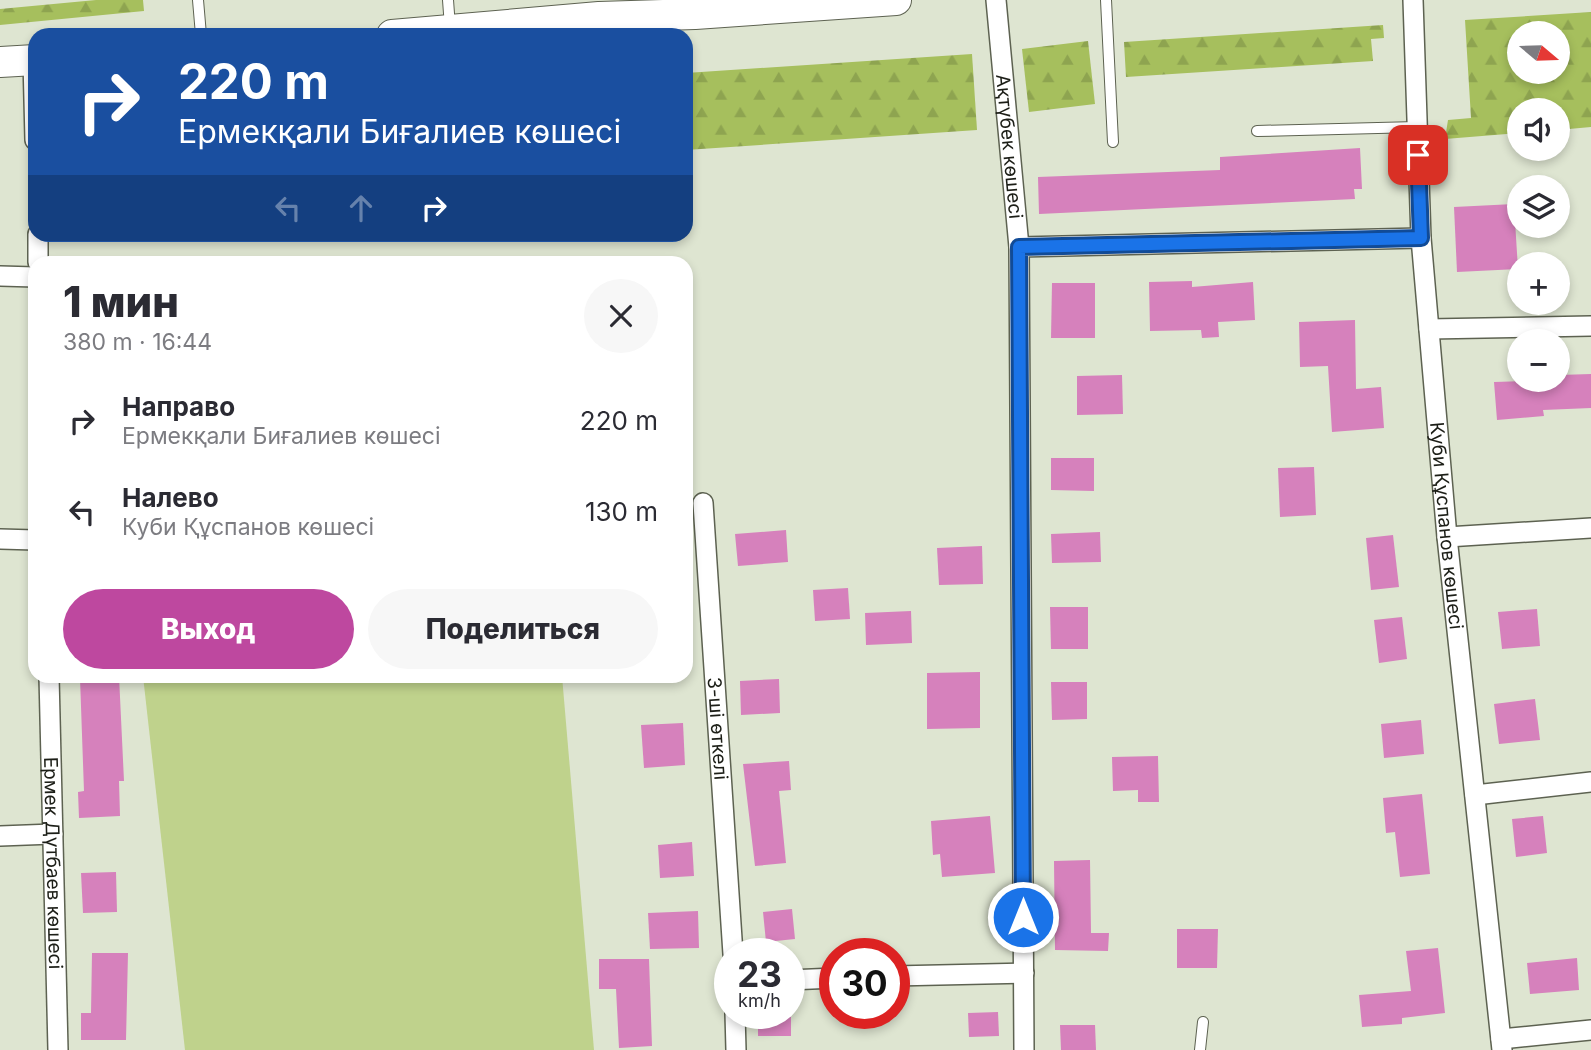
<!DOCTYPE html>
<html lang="ru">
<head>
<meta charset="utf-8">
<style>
  :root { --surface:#fff; --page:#f7f7f7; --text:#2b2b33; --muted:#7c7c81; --accent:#be489f }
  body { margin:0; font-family:Inter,sans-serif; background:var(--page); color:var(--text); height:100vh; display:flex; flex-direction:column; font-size:26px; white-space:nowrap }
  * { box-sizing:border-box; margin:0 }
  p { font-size:23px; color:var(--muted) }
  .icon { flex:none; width:38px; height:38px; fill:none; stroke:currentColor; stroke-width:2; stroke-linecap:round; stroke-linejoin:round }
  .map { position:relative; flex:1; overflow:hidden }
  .sheet { position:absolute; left:28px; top:256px; width:665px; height:427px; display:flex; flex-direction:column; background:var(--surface); border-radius:21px; box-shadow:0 4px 10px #0003 }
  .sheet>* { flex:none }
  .hud { position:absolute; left:28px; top:28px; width:665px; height:214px; border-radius:21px; box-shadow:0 4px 10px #0003; background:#1a4fa0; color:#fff; overflow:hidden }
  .needle { width:46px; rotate:109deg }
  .tools { position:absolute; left:1507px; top:21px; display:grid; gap:14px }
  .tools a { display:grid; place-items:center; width:63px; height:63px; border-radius:50%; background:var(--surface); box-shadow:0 4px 10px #0003; font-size:35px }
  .speed { position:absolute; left:714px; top:938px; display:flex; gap:14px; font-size:35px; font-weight:700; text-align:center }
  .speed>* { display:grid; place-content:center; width:91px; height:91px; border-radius:50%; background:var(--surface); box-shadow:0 4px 10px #0003; line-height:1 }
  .speed small { font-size:18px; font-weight:400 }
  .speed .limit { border:10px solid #d22; background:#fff; color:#111 }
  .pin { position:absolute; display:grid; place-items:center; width:60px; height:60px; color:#fff; margin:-30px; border-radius:14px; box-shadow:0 4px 10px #0006 }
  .me { position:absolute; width:77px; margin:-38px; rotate:0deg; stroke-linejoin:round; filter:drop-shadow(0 0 5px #0008) }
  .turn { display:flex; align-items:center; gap:24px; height:147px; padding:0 35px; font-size:32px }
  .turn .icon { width:91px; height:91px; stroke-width:2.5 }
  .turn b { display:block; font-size:49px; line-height:60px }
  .lanes { display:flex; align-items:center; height:66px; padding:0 35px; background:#0003; justify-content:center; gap:35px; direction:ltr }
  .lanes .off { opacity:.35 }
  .round { display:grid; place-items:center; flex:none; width:74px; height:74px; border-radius:37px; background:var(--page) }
  .head { display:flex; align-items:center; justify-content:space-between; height:119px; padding:0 35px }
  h1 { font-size:42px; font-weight:800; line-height:52px }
  .cta { display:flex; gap:14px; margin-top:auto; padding:14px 35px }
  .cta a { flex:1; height:80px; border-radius:42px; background:var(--accent); color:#fff; font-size:28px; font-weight:800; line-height:80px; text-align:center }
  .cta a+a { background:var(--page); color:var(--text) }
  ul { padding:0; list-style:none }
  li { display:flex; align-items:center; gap:21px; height:91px; padding:0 35px }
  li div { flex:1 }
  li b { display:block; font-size:26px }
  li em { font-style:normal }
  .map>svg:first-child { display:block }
  .green { fill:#bfd28c }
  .forest { fill:url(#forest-firs); fill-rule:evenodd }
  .building { fill:#d681bc }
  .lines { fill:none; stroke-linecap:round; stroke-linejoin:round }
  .lane-casing { stroke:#5d6251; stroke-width:12 }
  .street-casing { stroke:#5d6251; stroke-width:22 }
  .primary-casing { stroke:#5d6251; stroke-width:32 }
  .lane { stroke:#fff; stroke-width:10 }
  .street { stroke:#fff; stroke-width:19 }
  .primary { stroke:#fff; stroke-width:30 }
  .route-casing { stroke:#114b97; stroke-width:18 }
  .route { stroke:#1a73e8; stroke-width:12 }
  .labels { text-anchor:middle; stroke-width:7; stroke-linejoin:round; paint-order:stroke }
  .street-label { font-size:19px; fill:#1c1e17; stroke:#ecf2de }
</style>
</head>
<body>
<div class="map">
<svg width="1591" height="1050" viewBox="0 0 1591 1050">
  <defs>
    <pattern id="forest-firs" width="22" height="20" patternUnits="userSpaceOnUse" patternTransform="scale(1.75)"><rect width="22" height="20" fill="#a6bf5d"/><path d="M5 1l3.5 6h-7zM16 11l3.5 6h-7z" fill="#8ea450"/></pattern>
  </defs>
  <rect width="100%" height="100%" fill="#dee5d1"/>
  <polygon class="green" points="143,676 562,676 594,1050 185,1050"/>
  <g class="forest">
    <polygon points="96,0 143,0 144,11 0,25 0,9"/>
    <path d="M1591,12V127L1558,130V110H1519V133L1445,139L1448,120L1471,118L1465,20ZM1558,33V72H1519V33Z"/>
    <polygon points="1383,25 1384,38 1371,39 1373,61 1126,77 1124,42"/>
    <polygon points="1088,41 1095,104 1029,112 1022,49"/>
    <polygon points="972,54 977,130 686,150 686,73"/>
  </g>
  <g class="building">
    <polygon points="1360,148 1362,189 1354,189 1355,199 1039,214 1038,177 1220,170 1220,157"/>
    <polygon points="1514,204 1518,269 1457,272 1454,207"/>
    <polygon points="1192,281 1192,287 1253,282 1255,320 1218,322 1219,337 1202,338 1201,330 1150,331 1149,282"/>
    <polygon points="1052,283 1095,283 1095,338 1051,338"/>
    <polygon points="1355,320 1356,389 1381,387 1384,428 1332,432 1328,366 1300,367 1299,322"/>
    <polygon points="1591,374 1591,408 1543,410 1544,416 1497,420 1494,382 1559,380 1559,375"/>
    <polygon points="1122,375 1123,414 1077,415 1077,376"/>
    <polygon points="1051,458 1094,458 1094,491 1051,490"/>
    <polygon points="1314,467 1316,515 1280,517 1278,468"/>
    <polygon points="786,530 788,562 738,566 735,534"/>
    <polygon points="1100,532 1101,562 1052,563 1051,534"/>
    <polygon points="1393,535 1399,587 1371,590 1366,538"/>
    <polygon points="982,546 983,584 939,585 937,548"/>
    <polygon points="848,588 850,619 815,621 813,590"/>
    <polygon points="1050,607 1088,607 1088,649 1051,649"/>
    <polygon points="1537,609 1540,646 1502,649 1498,612"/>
    <polygon points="911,611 912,643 866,645 865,613"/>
    <polygon points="1402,617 1407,659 1379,663 1374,620"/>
    <polygon points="980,672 980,728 927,729 927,673"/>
    <polygon points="119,676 124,781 119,781 120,816 79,818 78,792 84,791 80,678"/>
    <polygon points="779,679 780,713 741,715 740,681"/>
    <polygon points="1051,682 1087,682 1087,719 1052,720"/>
    <polygon points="1535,699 1540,740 1499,744 1494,704"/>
    <polygon points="1421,720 1424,754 1384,758 1381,724"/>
    <polygon points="683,723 685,765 644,768 641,725"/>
    <polygon points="1158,756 1159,802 1138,802 1138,790 1113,791 1112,757"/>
    <polygon points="789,761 791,790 779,791 786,863 755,866 743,764"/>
    <polygon points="1422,794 1430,874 1400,877 1395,832 1386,833 1383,798"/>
    <polygon points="990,816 995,873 942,877 940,854 933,855 931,821"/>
    <polygon points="1543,816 1547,853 1516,857 1512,819"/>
    <polygon points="692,842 694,876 660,878 658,845"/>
    <polygon points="1090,860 1091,933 1109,933 1108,951 1055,950 1054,861"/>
    <polygon points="116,872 117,912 83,913 81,873"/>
    <polygon points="792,909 795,939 766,942 763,912"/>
    <polygon points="698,911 699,948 650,949 648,913"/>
    <polygon points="1177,929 1218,929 1217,968 1177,968"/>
    <polygon points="1438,948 1445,1013 1402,1018 1402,1024 1362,1027 1359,995 1411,991 1406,951"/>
    <polygon points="92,953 128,953 126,1040 81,1040 81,1013 91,1013"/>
    <polygon points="1577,958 1579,990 1530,994 1527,963"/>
    <polygon points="599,959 649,959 652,1046 619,1048 616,989 599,989"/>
    <polygon points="998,1012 999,1036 969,1037 968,1013"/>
    <rect x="758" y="1013" width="33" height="23"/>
    <polygon points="1060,1025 1095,1025 1096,1050 1061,1050"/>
  </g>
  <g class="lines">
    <defs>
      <g id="lane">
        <polyline points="198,0 201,35"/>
        <polyline points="448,0 450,27"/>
        <polyline points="1106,0 1113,142"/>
        <polyline points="1257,131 1417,127"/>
        <polyline points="1200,1050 1203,1022"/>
      </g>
      <g id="street">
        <path id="s1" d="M996,0L1019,247L1024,1050"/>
        <path id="s2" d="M1413,0L1421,238L1447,537L1502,1050"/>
        <polyline points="33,60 35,140"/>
        <polyline points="38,234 38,262"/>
        <polyline points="1019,247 1421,238"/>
        <polyline points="0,276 35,277"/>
        <polyline points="1429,329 1591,326"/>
        <path id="s3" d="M703,503L733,954"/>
        <polyline points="1447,537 1591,528"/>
        <polyline points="0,539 35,540"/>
        <path id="s4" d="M49,676L58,1050"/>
        <polyline points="1475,795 1591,782"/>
        <polyline points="0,836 53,834"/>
        <polyline points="894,976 1024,973"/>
        <polyline points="789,980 835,978"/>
        <polyline points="735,1013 736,1050"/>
        <polyline points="1501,1039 1591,1030"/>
      </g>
      <g id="primary">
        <polyline points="392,35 599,17 695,14 896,0"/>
        <polyline points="0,62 35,60"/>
      </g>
    </defs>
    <use href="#lane" class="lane-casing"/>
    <use href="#street" class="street-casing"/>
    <use href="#primary" class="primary-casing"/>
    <use href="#lane" class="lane"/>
    <use href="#street" class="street"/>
    <use href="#primary" class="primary"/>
  </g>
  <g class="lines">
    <defs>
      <polyline id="route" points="1023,917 1019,247 1421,238 1418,155"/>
    </defs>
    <use href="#route" class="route-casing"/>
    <use href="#route" class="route"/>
  </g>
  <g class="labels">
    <g class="street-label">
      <text dy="7" stroke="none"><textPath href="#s1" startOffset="147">Ақтүбек көшесi</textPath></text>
      <text dy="7" stroke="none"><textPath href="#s2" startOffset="527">Куби Құспанов көшесi</textPath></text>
      <text dy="7" stroke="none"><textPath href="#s3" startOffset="226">3-шi өткелi</textPath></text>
      <text dy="7" stroke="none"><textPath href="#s4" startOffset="187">Ермек Дүтбаев көшесi</textPath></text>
    </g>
  </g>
</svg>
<div class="tools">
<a><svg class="needle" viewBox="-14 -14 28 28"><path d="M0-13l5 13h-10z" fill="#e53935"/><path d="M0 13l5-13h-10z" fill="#7c7c81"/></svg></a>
<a><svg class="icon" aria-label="sound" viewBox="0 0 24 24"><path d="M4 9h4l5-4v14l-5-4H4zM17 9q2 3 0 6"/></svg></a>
<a><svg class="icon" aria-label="layers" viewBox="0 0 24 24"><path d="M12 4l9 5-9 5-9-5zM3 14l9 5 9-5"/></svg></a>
<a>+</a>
<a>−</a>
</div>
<div class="speed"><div>23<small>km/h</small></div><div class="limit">30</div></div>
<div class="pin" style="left:1418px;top:155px;background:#d93025"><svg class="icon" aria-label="arrive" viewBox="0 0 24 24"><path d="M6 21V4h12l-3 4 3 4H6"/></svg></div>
<svg class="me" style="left:1023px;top:917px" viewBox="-20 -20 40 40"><circle r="17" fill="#1a73e8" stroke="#fff" stroke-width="3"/><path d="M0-11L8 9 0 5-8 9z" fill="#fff"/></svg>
<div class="hud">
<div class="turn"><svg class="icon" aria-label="right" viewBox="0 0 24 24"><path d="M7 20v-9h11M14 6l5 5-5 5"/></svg><div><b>220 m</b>Ермекқали Биғалиев көшесі</div></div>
<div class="lanes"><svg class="icon off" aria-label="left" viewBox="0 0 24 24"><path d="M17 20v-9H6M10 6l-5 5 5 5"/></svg><svg class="icon off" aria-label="ahead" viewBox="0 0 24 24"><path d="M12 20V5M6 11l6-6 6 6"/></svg><svg class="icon" aria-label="right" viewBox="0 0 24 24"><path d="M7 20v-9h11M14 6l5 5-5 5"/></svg></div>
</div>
<section class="sheet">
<div class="head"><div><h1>1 мин</h1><p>380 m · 16:44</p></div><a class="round"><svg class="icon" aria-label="close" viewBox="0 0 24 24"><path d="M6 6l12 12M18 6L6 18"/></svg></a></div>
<ul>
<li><svg class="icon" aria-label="right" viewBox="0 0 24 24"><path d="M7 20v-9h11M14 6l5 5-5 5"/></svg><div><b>Направо</b><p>Ермекқали Биғалиев көшесі</p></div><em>220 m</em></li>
<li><svg class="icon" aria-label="left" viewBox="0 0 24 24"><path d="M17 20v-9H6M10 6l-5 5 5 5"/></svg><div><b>Налево</b><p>Куби Құспанов көшесi</p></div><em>130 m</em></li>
</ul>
<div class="cta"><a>Выход</a><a>Поделиться</a></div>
</section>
</div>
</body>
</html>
